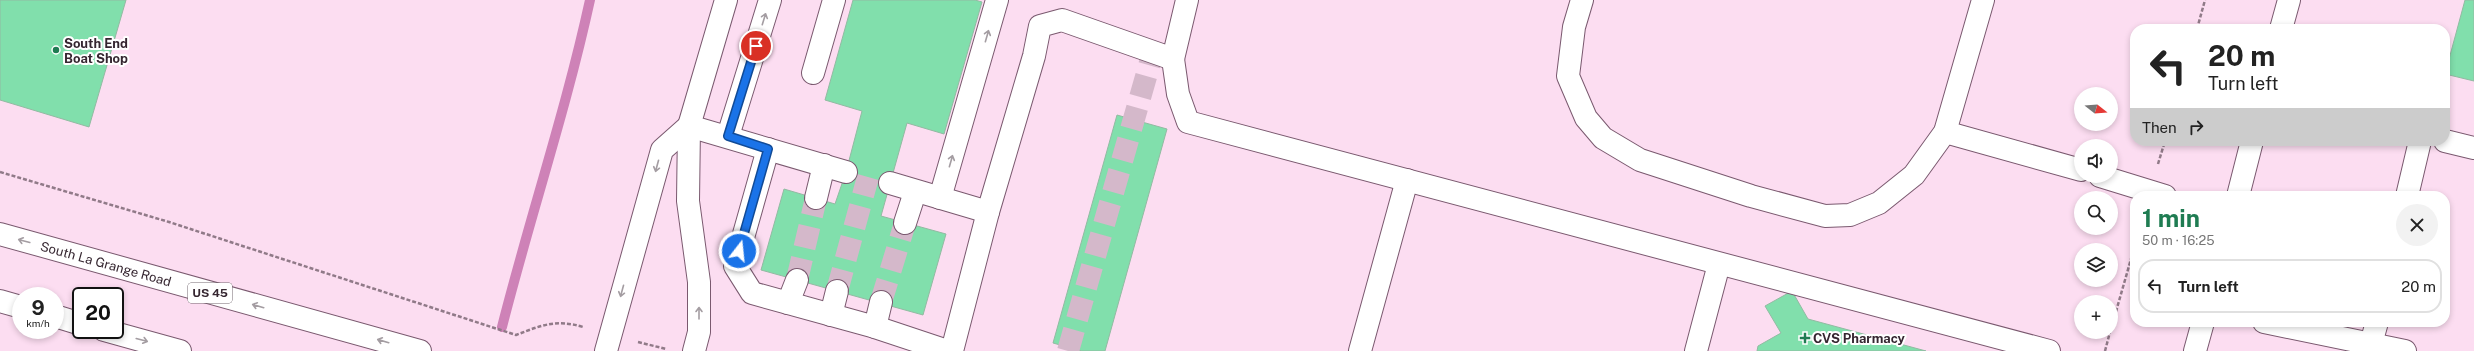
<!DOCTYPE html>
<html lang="en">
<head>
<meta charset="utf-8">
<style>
  :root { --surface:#fff; --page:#f2f2f2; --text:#222; --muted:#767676; --line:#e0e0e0; --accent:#1f7c52 }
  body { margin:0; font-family:"Public Sans",sans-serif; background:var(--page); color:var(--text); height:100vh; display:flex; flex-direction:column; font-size:15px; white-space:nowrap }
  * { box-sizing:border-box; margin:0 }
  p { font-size:13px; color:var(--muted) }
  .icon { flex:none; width:22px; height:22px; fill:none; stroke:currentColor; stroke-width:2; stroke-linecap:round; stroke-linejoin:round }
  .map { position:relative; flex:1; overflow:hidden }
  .panel { position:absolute; left:2130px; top:191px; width:320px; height:136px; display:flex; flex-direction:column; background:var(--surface); border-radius:16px; box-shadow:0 2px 6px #0003 }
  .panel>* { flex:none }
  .banner { position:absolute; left:2130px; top:24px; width:320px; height:122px; border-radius:16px; box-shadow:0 2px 6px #0003; background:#fff; color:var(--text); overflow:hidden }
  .needle { width:26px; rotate:107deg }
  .tools { position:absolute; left:2074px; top:87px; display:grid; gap:8px }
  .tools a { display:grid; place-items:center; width:44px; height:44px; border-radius:50%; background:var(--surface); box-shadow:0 2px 6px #0003; font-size:20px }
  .speed { position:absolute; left:12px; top:287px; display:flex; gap:8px; font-size:20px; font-weight:700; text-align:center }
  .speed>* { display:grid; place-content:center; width:52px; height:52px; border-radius:50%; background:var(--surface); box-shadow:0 2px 6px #0003; line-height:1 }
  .speed small { font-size:10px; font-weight:400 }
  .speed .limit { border:2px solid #111; border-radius:6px; background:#fff; color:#111 }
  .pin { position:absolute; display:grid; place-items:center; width:34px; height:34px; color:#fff; margin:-17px; border:2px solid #fff; border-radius:50%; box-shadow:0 1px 4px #0007 }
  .me { position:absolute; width:44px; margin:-22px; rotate:16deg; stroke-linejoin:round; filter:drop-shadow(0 0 3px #0008) }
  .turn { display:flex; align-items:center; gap:14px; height:84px; padding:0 12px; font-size:18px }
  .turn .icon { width:52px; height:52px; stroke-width:2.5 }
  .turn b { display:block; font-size:28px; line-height:34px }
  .then { display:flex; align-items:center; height:38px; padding:0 12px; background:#0003; gap:8px; font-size:15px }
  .round { display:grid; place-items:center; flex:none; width:42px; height:42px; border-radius:21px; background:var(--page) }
  .headline { display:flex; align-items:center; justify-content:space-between; height:68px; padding:0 12px }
  h1 { font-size:24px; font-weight:700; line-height:30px; color:var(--accent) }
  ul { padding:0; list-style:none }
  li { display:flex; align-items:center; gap:12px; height:54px; margin:0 8px 6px; padding:0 4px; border:2px solid var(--line); border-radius:16px }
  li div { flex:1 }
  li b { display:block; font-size:15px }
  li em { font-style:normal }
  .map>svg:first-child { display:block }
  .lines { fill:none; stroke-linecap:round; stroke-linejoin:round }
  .stream { stroke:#ce82b7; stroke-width:10 }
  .building { fill:#81dfac; stroke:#92baa2 }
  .minor-tunnel { stroke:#d4b8ca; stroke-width:22; stroke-dasharray:22 11; stroke-linecap:butt }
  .minor-casing { stroke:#7a596f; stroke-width:24 }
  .major-casing { stroke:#7a596f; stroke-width:24 }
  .path { stroke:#907a88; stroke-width:2.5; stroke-dasharray:4 2; stroke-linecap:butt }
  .minor { stroke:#fff; stroke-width:22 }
  .major { stroke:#fff; stroke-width:22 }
  .oneway { stroke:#a49da2 }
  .route-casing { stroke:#114b97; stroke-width:10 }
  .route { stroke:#1a73e8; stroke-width:7 }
  .poi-dot { fill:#1f7c52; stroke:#fff; stroke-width:1.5 }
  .labels { text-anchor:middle; stroke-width:4; stroke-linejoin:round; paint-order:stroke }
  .shield { fill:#fff; stroke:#72676e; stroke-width:1 }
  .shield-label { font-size:12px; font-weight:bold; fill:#352630 }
  .poi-label { font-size:13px; font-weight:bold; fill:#352630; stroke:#fff; text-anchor:start }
  .street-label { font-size:13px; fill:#352630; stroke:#fff }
</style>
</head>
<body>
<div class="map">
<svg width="2474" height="351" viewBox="0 0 2474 351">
  <rect width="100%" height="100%" fill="#fcddf1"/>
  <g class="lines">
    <path class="stream" d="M502,327C530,217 566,110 590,0"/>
  </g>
  <g class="building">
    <polygon points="0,0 126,0 89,127 0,100"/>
    <polygon points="853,0 975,0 982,2 944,134 907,123 881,216 946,234 923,315 761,270 784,189 835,204 846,172 862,111 825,100"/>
    <polygon points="2465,0 2474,0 2474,81 2445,74"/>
    <polygon points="1117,115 1167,129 1105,351 1082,351 1053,343"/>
    <polygon points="1792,291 1808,319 1926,351 1757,351 1758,346 1781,333 1765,306"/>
  </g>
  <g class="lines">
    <g class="minor-tunnel">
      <polyline points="797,280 816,198"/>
      <polyline points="837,291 868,177"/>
      <polyline points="881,302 905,223"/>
      <polyline points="1068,351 1153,52"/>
    </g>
    <defs>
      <g id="minor">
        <polyline points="1582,0 1574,27 1568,76 1586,118 1603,138 1640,160 1751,196 1825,216 1850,215 1879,203 1914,175 1945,132 1983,0"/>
        <polyline points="2281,29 2289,0"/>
        <polyline points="1173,59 1178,94 1188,122 2049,351"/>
        <polyline points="813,73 834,0"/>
        <polyline points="689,126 846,172"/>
        <polyline points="1945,132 2081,170"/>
        <polyline points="728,136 770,0"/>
        <polyline points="2445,141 2474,148"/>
        <polyline points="768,149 735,266 752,293 875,327 881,302"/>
        <polyline points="2100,176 2165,196"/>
        <polyline points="890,183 988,212 1034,56 1040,26 1062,20 1173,59 1187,0"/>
        <polyline points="2238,196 2252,141"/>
        <polyline points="2407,196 2420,141"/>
        <polyline points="816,198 824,165"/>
        <polyline points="940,198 997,0"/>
        <polyline points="905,223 915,192"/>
        <polyline points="788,303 797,280"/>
        <polyline points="831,315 837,291"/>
        <polyline points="2264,322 2405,351"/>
        <polyline points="875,327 947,351"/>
        <polyline points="606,351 662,150 689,126"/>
        <polyline points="694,351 699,332 699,282 688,201 689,126 726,0"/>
        <polyline points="952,351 988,212"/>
        <polyline points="1360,351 1407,180"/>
        <polyline points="1696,351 1719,264"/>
        <polyline points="2195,351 2203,322"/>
        <polyline points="2369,351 2377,322"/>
      </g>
      <g id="major">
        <path id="s1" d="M0,234L420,351"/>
        <polyline points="0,301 21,307"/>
        <polyline points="55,316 81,324"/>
        <polyline points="104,330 180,351"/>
      </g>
    </defs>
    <use href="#minor" class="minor-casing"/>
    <use href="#major" class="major-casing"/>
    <g class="path">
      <polyline points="2197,29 2205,0"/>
      <polyline points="2158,164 2165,141"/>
      <path d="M0,172L169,222L516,335C542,325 556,319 583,327"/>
      <polyline points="2111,329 2135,245"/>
      <polyline points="638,342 666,349"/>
      <polyline points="2105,351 2110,332"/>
    </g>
    <use href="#minor" class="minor"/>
    <use href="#major" class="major"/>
  </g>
  <defs><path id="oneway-shaft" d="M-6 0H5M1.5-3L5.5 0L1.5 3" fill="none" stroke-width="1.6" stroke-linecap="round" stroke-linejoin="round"/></defs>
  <g class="oneway">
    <use href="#oneway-shaft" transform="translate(764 19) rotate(-73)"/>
    <use href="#oneway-shaft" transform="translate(987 36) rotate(-74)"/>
    <use href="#oneway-shaft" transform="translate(951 161) rotate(-74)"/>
    <use href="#oneway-shaft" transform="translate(657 166) rotate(105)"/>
    <use href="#oneway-shaft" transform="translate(24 241) rotate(-165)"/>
    <use href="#oneway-shaft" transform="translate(622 291) rotate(105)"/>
    <use href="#oneway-shaft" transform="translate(258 306) rotate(-164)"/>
    <use href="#oneway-shaft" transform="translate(699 313) rotate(-90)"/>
    <use href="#oneway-shaft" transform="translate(142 340) rotate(15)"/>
    <use href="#oneway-shaft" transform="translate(383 341) rotate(-164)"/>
  </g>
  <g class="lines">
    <defs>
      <polyline id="route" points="739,251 768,149 728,136 756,46"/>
    </defs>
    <use href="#route" class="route-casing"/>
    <use href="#route" class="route"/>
  </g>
  <g class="poi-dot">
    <circle cx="56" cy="50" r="4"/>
    <path d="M1803 332h4v4h4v4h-4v4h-4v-4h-4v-4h4z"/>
  </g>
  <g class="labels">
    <rect class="shield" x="188" y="283" width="44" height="20" rx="3"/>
    <g class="shield-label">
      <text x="210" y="297">US 45</text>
    </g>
    <g class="poi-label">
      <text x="64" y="48">South End<tspan x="64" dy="15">Boat Shop</tspan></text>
      <text x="1813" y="343">CVS Pharmacy</text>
    </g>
    <g class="street-label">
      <text dy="5" stroke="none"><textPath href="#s1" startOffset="110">South La Grange Road</textPath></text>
    </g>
  </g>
</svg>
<div class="tools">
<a><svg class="needle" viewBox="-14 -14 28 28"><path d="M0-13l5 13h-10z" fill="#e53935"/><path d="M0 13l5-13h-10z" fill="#767676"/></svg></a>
<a><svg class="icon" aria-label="sound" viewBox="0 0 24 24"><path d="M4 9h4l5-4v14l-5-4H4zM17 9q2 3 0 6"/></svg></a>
<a><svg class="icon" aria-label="search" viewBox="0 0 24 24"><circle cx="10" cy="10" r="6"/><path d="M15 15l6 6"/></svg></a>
<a><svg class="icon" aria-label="layers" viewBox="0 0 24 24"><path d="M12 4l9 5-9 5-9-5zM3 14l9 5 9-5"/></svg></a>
<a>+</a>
</div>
<div class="speed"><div>9<small>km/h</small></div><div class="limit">20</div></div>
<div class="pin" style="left:756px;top:46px;background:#d93025"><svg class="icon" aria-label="arrive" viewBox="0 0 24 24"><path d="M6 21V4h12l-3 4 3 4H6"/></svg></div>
<svg class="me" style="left:739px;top:251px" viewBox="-20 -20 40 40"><circle r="17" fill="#1a73e8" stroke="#fff" stroke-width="3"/><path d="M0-11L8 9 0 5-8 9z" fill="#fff"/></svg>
<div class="banner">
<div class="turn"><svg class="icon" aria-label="left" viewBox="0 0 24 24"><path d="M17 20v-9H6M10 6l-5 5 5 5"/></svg><div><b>20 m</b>Turn left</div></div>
<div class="then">Then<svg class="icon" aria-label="right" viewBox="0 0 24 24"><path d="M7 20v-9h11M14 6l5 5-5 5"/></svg></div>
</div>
<section class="panel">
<div class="headline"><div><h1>1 min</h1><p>50 m · 16:25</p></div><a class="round"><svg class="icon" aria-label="close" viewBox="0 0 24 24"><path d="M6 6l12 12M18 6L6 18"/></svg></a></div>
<ul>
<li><svg class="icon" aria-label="left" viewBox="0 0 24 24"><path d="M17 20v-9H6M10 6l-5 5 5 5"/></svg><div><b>Turn left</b></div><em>20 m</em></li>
</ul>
</section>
</div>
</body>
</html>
